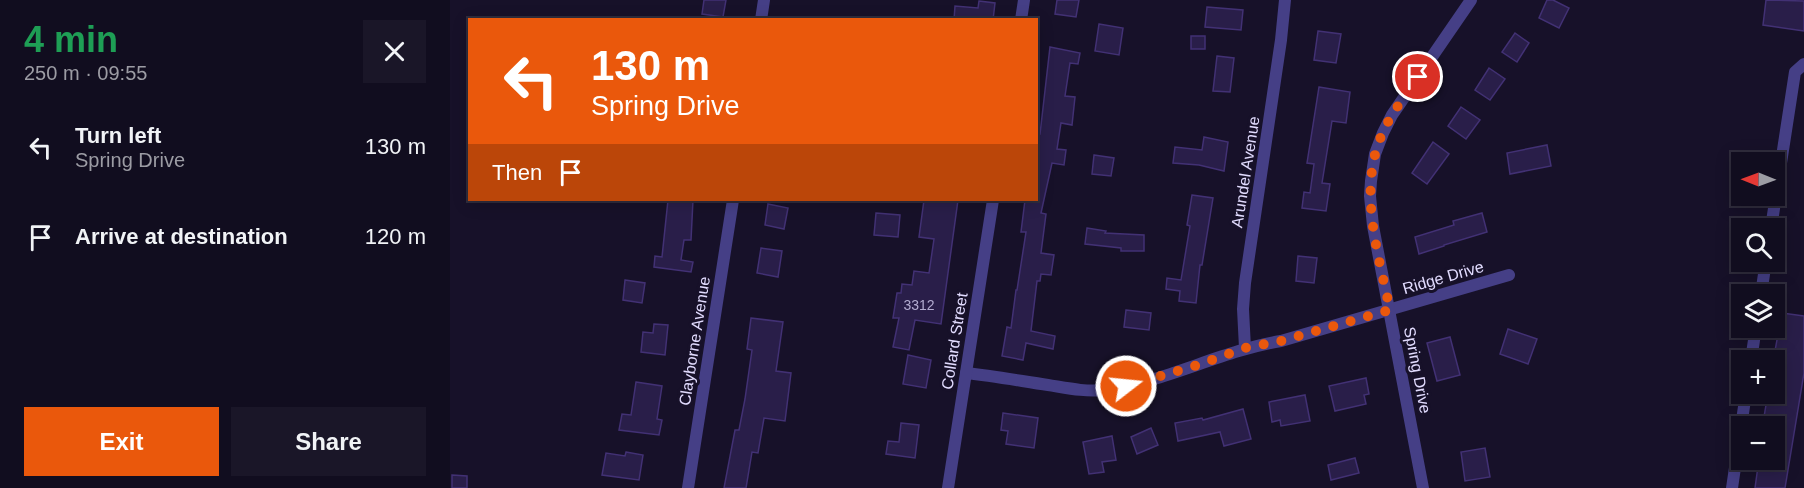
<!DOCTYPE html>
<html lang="en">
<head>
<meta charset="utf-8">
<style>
  :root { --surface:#110d1f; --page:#1a1628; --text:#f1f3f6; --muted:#9c9ca4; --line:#302d3d; --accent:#ea580c }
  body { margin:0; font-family:Helvetica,sans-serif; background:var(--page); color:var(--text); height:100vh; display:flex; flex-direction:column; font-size:22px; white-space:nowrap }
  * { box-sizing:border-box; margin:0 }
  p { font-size:20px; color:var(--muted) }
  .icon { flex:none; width:33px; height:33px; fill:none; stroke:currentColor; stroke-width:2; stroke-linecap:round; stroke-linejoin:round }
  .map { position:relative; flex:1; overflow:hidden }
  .panel { display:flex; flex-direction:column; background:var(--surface); width:450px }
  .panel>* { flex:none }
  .hud { position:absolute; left:18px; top:18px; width:570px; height:183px; border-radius:0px; box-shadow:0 3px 15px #0003,0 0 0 2px var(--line); background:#ea580c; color:#fff; overflow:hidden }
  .needle { width:39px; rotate:271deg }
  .tools { position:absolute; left:1281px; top:152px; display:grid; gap:12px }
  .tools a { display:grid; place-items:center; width:54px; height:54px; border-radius:0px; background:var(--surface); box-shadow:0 3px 15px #0003,0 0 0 2px var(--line); font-size:30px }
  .pin { position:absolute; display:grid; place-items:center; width:51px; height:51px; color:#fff; margin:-26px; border:3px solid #fff; border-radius:50%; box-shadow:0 2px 6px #0007 }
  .me { position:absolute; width:66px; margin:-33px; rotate:74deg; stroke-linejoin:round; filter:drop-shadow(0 0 4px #0008) }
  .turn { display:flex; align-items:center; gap:21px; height:126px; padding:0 24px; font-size:27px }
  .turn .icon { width:78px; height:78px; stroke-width:2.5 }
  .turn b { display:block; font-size:42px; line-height:51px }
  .then { display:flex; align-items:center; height:57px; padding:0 24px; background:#0003; gap:12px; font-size:22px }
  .round { display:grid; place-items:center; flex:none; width:63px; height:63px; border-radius:0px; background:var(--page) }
  .summary { display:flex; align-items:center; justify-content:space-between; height:102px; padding:0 24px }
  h1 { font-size:36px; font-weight:600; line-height:45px; color:#1e9e55 }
  .action { display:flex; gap:12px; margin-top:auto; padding:12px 24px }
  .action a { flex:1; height:69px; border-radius:0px; background:var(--accent); color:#fff; font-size:24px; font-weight:600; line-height:69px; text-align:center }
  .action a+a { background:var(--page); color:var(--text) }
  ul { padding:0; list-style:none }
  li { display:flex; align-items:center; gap:18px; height:90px; padding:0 24px }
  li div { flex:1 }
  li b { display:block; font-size:22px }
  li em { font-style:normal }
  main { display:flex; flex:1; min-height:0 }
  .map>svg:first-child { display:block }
  .building { fill:#291e49; stroke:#423174; stroke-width:1.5 }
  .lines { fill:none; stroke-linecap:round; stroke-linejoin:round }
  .street { stroke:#453f86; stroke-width:12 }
  .route { stroke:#ea580c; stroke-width:10; stroke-dasharray:0 18 }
  .labels { text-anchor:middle; stroke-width:6; stroke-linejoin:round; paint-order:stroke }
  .number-label { font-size:14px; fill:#b3acd1 }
  .street-label { font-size:16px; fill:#e1dbfe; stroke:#171129 }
</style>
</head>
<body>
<main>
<section class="panel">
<div class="summary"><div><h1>4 min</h1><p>250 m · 09:55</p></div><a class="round"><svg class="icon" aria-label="close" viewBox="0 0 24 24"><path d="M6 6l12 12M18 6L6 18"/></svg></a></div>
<ul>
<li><svg class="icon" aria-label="left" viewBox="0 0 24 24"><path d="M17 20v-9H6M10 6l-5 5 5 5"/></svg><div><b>Turn left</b><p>Spring Drive</p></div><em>130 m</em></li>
<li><svg class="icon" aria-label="arrive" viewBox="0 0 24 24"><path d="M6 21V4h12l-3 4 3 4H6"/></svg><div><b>Arrive at destination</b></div><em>120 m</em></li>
</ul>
<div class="action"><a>Exit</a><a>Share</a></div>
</section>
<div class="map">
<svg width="1354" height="488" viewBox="0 0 1354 488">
  <rect width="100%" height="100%" fill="#171129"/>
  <g class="building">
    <polygon points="254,0 276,0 273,17 252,14"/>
    <polygon points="607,0 629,0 626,17 605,14"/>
    <polygon points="1097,0 1103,0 1119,8 1109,28 1089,18"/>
    <polygon points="1316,0 1354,1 1354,31 1313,25"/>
    <polygon points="529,1 545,3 543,20 504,20 505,6 528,8"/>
    <polygon points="757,7 793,10 791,30 755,27"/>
    <polygon points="649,24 673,28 669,55 645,51"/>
    <polygon points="868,31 891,34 886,63 864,60"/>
    <polygon points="1065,33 1079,43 1067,62 1052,52"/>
    <rect x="741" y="36" width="14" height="13"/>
    <polygon points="600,47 630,53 628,64 620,63 615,96 625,97 622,125 611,123 607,149 616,150 614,165 602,163 591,213 596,214 591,253 604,255 601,275 591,274 590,281 587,281 581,331 605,336 603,349 576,343 573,360 552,356 557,327 561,328 566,290 567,290 576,232 571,232 575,200 586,200 586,142 588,134 590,134"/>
    <polygon points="767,56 784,58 780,92 763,91"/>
    <polygon points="1039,68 1055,79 1040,100 1025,90"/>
    <polygon points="869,87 900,92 896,123 882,121 872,183 880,184 876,211 852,208 854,192 860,193 864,164 857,163"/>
    <polygon points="1011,107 1030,120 1016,139 998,126"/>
    <polygon points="754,137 778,142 774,171 749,165 723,163 725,147 752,150"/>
    <polygon points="983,142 999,154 977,184 962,173"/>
    <polygon points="1097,145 1101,166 1060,174 1057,153"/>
    <polygon points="644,155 664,158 661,176 642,174"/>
    <polygon points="742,195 763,198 752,265 750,265 746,303 729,301 730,291 716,289 717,278 731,280 740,226 737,225"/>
    <polygon points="218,200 243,200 241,240 234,240 231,260 243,262 241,272 204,267 205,256 212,257"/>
    <polygon points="474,200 508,200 491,324 465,320 459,350 443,347 449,318 443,318 447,293 451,293 452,284 462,285 464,271 479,273 484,239 469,237"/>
    <polygon points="318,204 338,208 334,229 315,225"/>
    <polygon points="426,213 450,215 448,237 424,235"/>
    <polygon points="1032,213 1037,232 994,245 994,246 969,254 965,237 1004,225 1003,221"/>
    <polygon points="637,228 656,231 655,233 694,235 694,251 671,251 671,248 635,244"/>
    <polygon points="311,248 332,251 328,277 307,273"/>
    <polygon points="848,256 867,258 864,283 846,281"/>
    <polygon points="175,280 195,283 192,303 173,300"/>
    <polygon points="676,310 701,313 699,330 674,327"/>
    <polygon points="1332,313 1354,316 1354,373 1335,488 1305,488 1309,459 1324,459 1324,419 1314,417 1318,393 1324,393 1324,356"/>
    <polygon points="301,318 333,322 326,371 341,373 335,421 314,418 308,453 302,452 296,488 274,488 285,430 289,430 295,399 302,350 297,349"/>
    <polygon points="204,324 218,325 215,355 191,352 193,332 203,333"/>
    <polygon points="1058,329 1087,339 1078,364 1050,354"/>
    <polygon points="1000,337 1010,375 987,381 977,343"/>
    <polygon points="458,355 481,360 476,388 453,384"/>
    <polygon points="916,378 919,394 914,395 916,404 885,411 879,386"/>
    <polygon points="186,382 212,386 207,419 212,420 209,435 169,430 172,414 181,415"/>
    <polygon points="855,395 860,421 831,426 830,420 822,422 819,402"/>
    <polygon points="793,409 801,439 774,446 770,432 728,441 725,423 752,418 753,420"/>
    <polygon points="553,413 588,418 584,448 556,444 558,431 551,430"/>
    <polygon points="451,423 469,425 465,458 436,454 438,441 449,442"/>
    <polygon points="701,428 708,445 687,454 681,437"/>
    <polygon points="662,436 666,460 652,462 654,472 639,474 633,442"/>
    <polygon points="1035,448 1040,477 1015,481 1011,452"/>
    <polygon points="176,452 193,455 189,480 152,475 156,453 175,456"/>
    <polygon points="905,458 909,473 881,480 878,465"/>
    <polygon points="2,475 17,476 17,488 2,488"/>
  </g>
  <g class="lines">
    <g class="street">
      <polyline points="311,20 314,0"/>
      <polyline points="571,20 574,0"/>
      <polyline points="1321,228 1345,72 1354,64"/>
      <polyline points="1311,294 1316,261"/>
      <polyline points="795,348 793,309 795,283 831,40 835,0"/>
      <polyline points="1301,360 1306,327"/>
      <path d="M516,373C544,376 571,381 598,385C617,388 635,392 653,390C714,383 770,351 831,341L1059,275"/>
      <polyline points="238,488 283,200"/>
      <polyline points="498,488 543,200"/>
      <polyline points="973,488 923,226 920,196 921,181 925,154 933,133 942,115 1021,0"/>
      <polyline points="1282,488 1296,393"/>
    </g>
  </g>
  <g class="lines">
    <path class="route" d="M676,386L748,365L795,348L831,341L940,310C928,252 907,188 933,132C942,112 956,95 968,77"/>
  </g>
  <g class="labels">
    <g class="number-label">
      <text x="469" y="310">3312</text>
    </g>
    <g class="street-label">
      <text transform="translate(795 172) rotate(-81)" y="6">Arundel Avenue</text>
      <text transform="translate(993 277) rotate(-16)" y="6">Ridge Drive</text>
      <text transform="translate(244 341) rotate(-81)" y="6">Clayborne Avenue</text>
      <text transform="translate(504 341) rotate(-81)" y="6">Collard Street</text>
      <text transform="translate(968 370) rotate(79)" y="6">Spring Drive</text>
    </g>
  </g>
</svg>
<div class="tools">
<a><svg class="needle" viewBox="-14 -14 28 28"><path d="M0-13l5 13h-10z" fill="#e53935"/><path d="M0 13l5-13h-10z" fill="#9c9ca4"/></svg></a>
<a><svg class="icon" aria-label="search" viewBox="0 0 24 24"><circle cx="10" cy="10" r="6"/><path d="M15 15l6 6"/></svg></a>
<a><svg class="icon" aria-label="layers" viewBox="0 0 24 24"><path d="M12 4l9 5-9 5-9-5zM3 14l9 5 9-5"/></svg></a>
<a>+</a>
<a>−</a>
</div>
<div class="pin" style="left:968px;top:77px;background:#d93025"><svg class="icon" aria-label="arrive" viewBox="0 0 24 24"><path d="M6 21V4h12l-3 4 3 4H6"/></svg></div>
<svg class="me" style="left:676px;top:386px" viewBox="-20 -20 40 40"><circle r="17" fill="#ea580c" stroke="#fff" stroke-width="3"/><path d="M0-11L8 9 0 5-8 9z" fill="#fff"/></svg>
<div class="hud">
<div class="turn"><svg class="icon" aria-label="left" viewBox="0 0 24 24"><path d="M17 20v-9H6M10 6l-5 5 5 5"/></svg><div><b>130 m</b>Spring Drive</div></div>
<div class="then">Then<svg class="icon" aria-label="arrive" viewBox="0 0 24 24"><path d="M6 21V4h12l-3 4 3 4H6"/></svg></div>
</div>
</div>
</main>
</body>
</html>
